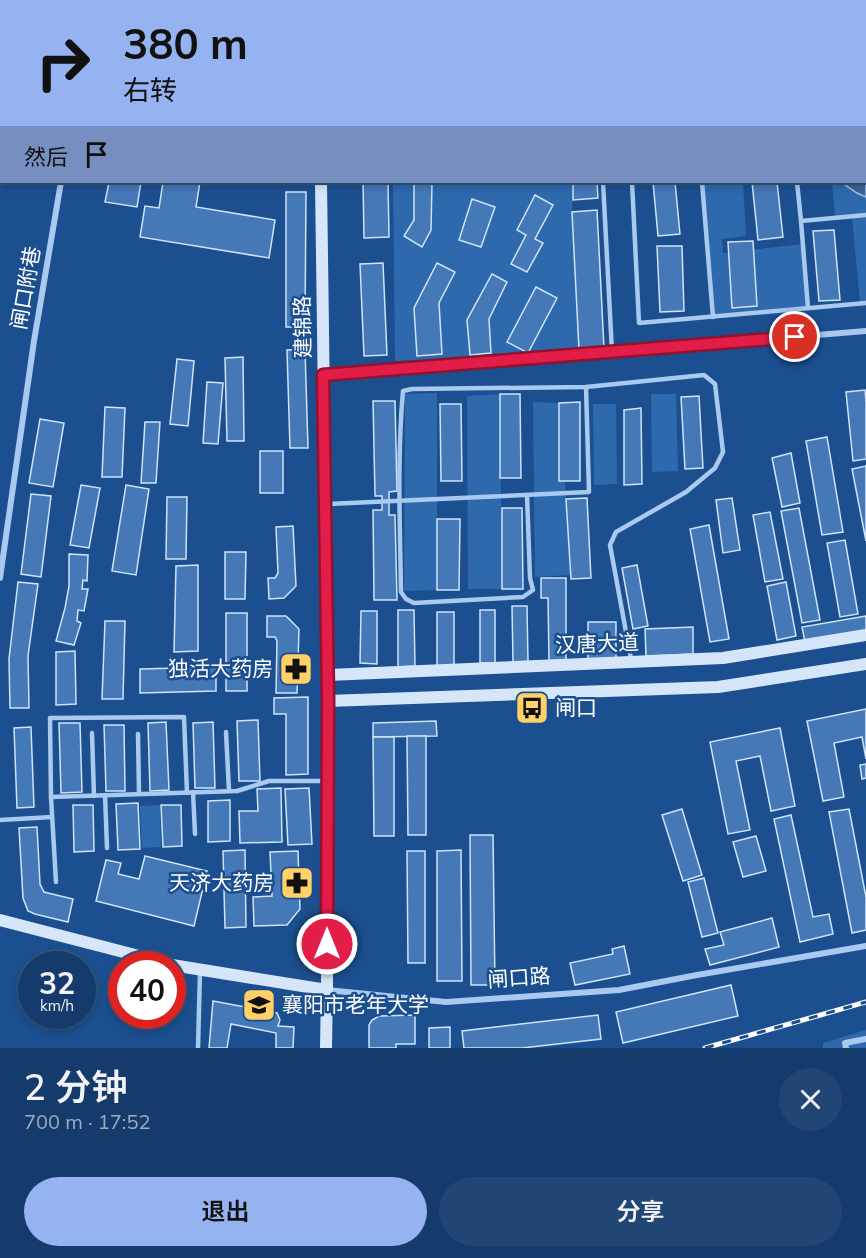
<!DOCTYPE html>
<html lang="zh">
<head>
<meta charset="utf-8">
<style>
  :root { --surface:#143b6b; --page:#214673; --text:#f1f3f6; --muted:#9dadc1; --line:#33557e; --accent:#95b2f1 }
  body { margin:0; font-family:Mulish,"Noto Sans SC",sans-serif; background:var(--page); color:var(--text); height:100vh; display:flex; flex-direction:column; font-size:22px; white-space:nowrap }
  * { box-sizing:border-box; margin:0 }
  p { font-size:20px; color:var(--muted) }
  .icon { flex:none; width:33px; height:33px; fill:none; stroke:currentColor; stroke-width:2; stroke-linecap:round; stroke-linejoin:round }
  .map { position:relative; height:1048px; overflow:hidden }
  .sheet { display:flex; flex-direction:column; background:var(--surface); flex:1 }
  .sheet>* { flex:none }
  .top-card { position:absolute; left:0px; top:0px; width:867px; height:183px; box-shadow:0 3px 9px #0003,0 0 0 2px var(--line); background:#95b2f1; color:#111; overflow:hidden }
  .speed { position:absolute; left:18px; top:951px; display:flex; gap:12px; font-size:30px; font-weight:700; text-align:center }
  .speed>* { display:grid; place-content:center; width:78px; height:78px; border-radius:50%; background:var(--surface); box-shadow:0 3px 9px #0003,0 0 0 2px var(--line); line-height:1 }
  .speed small { font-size:15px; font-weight:400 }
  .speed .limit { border:9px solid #d22; background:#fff; color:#111 }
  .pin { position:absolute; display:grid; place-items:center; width:51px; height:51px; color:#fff; margin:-26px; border:3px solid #fff; border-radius:50%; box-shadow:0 2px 6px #0007 }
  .me { position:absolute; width:66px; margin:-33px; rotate:0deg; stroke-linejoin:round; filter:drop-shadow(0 0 4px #0008) }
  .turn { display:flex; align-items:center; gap:21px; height:126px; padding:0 24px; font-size:27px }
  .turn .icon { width:78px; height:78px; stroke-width:2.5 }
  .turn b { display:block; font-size:42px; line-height:51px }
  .then { display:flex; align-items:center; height:57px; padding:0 24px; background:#0003; gap:12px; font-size:22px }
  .round { display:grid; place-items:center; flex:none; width:63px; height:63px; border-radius:32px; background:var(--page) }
  .overview { display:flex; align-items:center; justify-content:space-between; height:102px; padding:0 24px }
  h1 { font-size:36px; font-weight:600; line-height:45px }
  .primary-button { display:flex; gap:12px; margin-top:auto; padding:12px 24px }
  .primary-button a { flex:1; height:69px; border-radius:36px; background:var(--accent); color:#111; font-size:24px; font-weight:600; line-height:69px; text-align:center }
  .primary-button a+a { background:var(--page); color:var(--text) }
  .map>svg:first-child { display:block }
  .green { fill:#2e69ad }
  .water { fill:#3c6290; stroke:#9cc4f0; stroke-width:1.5 }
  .building { fill:#4478b7; stroke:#cfe3fa; stroke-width:1.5 }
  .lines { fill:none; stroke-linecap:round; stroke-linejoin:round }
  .lane { stroke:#a9c9ee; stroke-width:4.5 }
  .street { stroke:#a9c9ee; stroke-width:6 }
  .secondary { stroke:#d6e6fa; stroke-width:12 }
  .rail-casing { stroke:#fff; stroke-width:5 }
  .rail { stroke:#1b4f8f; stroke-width:3; stroke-dasharray:9; stroke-linecap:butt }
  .route-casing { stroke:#92132f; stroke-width:15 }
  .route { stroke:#e11d48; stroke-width:10 }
  .labels { text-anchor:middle; stroke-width:5; stroke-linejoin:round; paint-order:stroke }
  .street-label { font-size:21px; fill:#fff; stroke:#1b4f8f }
  .poi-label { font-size:21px; fill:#fff; stroke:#1b4f8f; text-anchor:end }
</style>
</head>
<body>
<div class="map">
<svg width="866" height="1048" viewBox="0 0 866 1048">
  <rect width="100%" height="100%" fill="#1b4f8f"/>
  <g class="green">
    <polygon points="393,182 573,182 572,212 579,350 395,361"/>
    <polygon points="702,182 743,182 746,236 722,239 723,253 803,244 808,308 713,317"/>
    <path d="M832,182C848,181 853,193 866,197V303H860L852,217L835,218Z"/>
    <polygon points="437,393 437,590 404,591 405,394"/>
    <polygon points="500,394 502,589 468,589 467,396"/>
    <polygon points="651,394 676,394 678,471 652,472"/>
    <polygon points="533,402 559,403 559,480 565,481 570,575 535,577"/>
    <polygon points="593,404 616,404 617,484 594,485"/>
    <polygon points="160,805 161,847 142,848 140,806"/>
    <polygon points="866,1030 866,1048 823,1048 823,1043"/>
  </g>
  <polygon class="water" points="866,153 866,197 857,193 841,182 866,182"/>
  <g class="building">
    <rect x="439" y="0" width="125" height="2"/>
    <polygon points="109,182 141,182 137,207 105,202"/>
    <polygon points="163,182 200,182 196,207 275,220 269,258 140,237 145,206 159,208"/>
    <polygon points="363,182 388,182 389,237 364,238"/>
    <polygon points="414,182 432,182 431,230 422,247 404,236 414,220"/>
    <polygon points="573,182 597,182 598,198 573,200"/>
    <polygon points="653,182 675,182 680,234 658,236"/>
    <polygon points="752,182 777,182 783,237 758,240"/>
    <polygon points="286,192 306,192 305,327 286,327"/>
    <polygon points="535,195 553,205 535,239 543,243 527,272 511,264 526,235 517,230"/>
    <polygon points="472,199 495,207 481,247 459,240"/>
    <polygon points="597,210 604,348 579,350 572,212"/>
    <polygon points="834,230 840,300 819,301 813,231"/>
    <polygon points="753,241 757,306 732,308 728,242"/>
    <polygon points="657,246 682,246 684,311 660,312"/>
    <polygon points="383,263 387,355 364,356 360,264"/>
    <polygon points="437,263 455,272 439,303 442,354 417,356 414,308"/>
    <polygon points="492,274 507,282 489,319 491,353 470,355 467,320"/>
    <polygon points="536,287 557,298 528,353 507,342"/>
    <polygon points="305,349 308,448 290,448 287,350"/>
    <polygon points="243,357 244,441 227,441 225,358"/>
    <polygon points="177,359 194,361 188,426 170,424"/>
    <polygon points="207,382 223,383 218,444 203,443"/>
    <polygon points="865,390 866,402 866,459 853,461 846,392"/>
    <polygon points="500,394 520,394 521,478 500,478"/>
    <polygon points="699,396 703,468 685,469 681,397"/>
    <polygon points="373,401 395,401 397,491 389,492 389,515 395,515 397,600 374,600 373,510 382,510 382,496 375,496"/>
    <polygon points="580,402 580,481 559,481 559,403"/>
    <polygon points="440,404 461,404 462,481 441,481"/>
    <polygon points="105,407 125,408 122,477 102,477"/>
    <polygon points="641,408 642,484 624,485 624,410"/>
    <polygon points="40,419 64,423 53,487 29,483"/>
    <polygon points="145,422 160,422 156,483 141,483"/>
    <polygon points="827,437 843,532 822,535 806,441"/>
    <rect x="260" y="451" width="23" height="42"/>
    <polygon points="791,453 800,503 782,507 772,458"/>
    <polygon points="866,466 866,541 852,469"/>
    <polygon points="81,485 100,488 89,548 70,545"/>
    <polygon points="126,485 149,489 136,575 112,571"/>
    <polygon points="31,494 51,496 41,577 21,574"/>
    <polygon points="167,497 187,497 186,559 166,559"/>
    <polygon points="587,498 591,578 571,579 566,499"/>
    <polygon points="732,498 740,550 723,553 716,500"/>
    <polygon points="502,508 522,508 523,589 502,589"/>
    <polygon points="799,508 820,620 802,623 781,511"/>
    <polygon points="770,512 783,579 765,582 753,515"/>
    <polygon points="437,519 460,519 459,590 437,590"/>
    <polygon points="709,525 729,639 710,642 690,529"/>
    <polygon points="293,526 296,586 284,598 269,599 268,578 275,578 278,573 276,527"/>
    <polygon points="845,540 858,614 840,617 827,543"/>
    <polygon points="225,552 246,552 245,599 225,599"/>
    <polygon points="69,554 88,555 87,581 83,580 82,589 88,589 84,611 78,610 77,621 81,623 74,645 56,641 65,608 69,586"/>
    <polygon points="198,565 198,651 174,652 176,566"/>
    <polygon points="637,565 648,626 633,629 622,568"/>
    <polygon points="541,578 566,578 566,661 549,661 548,598 541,598"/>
    <polygon points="18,582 38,584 28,656 29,708 10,708 9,659"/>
    <polygon points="786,582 796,636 777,640 767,586"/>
    <polygon points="512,606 527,606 528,662 513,662"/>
    <polygon points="398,610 414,610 415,666 398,667"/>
    <rect x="480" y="610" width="15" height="53"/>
    <polygon points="361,611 377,611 377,664 360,663"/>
    <rect x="437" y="612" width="17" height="55"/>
    <rect x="226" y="613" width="21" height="78"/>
    <polygon points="267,616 286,616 299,629 297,693 276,693 277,641 275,637 267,637"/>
    <polygon points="866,616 866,631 805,642 802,627"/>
    <polygon points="105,621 125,621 123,699 102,699"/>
    <rect x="588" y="622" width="28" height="38"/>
    <polygon points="693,627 693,654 646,656 645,629"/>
    <polygon points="75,651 76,704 56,705 56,652"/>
    <polygon points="216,667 216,691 140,693 140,669"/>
    <polygon points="308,697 308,774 286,775 286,714 274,714 274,698"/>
    <polygon points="866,709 866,759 862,737 834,743 844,797 823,801 807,721"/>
    <polygon points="258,720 260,781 239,781 237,721"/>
    <polygon points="436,721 437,736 373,737 373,723"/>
    <polygon points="166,722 169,790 150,791 148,723"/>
    <polygon points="213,722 215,788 195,788 193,723"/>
    <polygon points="59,723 80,723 82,792 61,793"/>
    <polygon points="104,725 124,725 125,791 106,791"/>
    <polygon points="31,727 34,807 17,808 14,728"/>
    <polygon points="780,728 795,806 771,811 760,756 736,761 750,830 728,834 710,742"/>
    <polygon points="407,736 426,736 426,835 408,835"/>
    <polygon points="373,737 394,737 394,836 374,836"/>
    <polygon points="866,764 866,778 862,779 860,765"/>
    <polygon points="281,788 282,842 240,843 239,811 258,811 257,789"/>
    <polygon points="309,788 312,844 288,845 285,789"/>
    <polygon points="230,800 230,841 208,842 208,801"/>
    <polygon points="138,803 140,849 118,850 116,804"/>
    <polygon points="73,805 93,805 94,851 74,852"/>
    <polygon points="161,805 181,805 182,846 163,847"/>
    <polygon points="682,809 702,875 683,881 662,815"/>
    <polygon points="849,809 866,897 866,930 852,933 829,812"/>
    <polygon points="791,815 813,917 829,914 833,934 800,942 774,819"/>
    <polygon points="37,827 40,884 44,892 73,899 68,922 35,914 28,911 23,898 19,828"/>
    <polygon points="470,835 493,835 495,985 471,985"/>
    <polygon points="756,836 766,871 743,877 733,842"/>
    <polygon points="245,850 246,927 225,928 223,851"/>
    <polygon points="461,850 462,981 437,981 437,851"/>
    <polygon points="298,851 300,909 287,925 254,926 253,897 272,896 270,852"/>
    <polygon points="407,851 425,851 425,963 408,963"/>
    <polygon points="145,856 207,871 194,926 96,901 106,860 121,863 118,874 139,879"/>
    <polygon points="704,878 718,933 702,937 688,882"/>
    <polygon points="772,918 779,947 710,965 705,949 724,945 720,932"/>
    <polygon points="624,946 630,974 575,985 570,963 613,954 612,949"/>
    <polygon points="731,985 738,1016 623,1043 616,1012"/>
    <polygon points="213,1001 277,1013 280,1020 278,1026 294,1027 293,1048 276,1048 276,1033 231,1024 227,1048 209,1048"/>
    <polygon points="415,1015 415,1044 396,1044 396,1048 369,1048 369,1025 372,1020 379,1016"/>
    <polygon points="598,1015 601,1039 522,1048 464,1048 462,1031"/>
    <polygon points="450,1027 450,1048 429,1048 429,1028"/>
  </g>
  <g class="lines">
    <g class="lane">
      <polyline points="582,0 582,2"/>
      <polyline points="402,2 402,0"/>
      <polyline points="693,2 707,0"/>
      <polyline points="603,182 612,352"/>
      <polyline points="632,182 639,323 866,303"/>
      <polyline points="702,182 713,317"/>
      <polyline points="797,182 801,221"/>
      <polyline points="808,308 801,221 866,215"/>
      <path d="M527,495L530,578L533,590L523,597L414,603L406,599L401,592C400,525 397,458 403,391L412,389L586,387L704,375L715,384L723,452L715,468L686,492L616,532L610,545L631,659"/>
      <polyline points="328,504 589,492 586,387"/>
      <polyline points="226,732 229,791"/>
      <polyline points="92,733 94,796"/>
      <polyline points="138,734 139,794"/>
      <polyline points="193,792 195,834"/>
      <polyline points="105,795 107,848"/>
      <polyline points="51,797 50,718 184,717 187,793"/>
      <polyline points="0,820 52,817"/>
      <polyline points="56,882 51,797 237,791 269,781 325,781"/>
      <polyline points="198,1048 200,972"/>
    </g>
    <g class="street">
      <polyline points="324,375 866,331"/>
      <polyline points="0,578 34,341 61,182"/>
      <polyline points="327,990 446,1002 619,990 697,975 866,946"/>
      <polyline points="846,1048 845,1043 866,1039"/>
    </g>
    <g class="secondary">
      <polyline points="318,0 318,2"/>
      <polyline points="321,182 328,701 327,990 326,1048"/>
      <polyline points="328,675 723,658 866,635"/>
      <polyline points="328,701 718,687 866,664"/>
      <polyline points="0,920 170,964"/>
      <polyline points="172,965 327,990"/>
    </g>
    <defs>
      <polyline id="rail" points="705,1048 866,1002"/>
    </defs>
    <use href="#rail" class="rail-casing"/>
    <use href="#rail" class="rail"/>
  </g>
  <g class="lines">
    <defs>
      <polyline id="route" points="327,944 328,701 323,375 795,337"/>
    </defs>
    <use href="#route" class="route-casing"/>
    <use href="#route" class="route"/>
  </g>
  <defs>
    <symbol id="pharmacy-square" viewBox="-11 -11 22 22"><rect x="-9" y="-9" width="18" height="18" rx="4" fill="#ffd166" stroke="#1b4f8f"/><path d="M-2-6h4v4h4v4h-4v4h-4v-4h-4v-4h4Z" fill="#111"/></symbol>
    <symbol id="bus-square" viewBox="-11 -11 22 22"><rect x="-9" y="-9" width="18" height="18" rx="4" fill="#ffd166" stroke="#1b4f8f"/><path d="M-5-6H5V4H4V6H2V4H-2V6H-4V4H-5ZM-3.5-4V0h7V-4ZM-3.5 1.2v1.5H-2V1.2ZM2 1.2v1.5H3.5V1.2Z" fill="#111"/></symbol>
    <symbol id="university-square" viewBox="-11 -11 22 22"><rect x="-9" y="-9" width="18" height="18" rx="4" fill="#ffd166" stroke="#1b4f8f"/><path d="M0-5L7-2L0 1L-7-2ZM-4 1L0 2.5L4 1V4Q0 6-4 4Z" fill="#111"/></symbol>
  </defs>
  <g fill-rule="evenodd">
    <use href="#pharmacy-square" x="277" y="650" width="38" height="38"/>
    <use href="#bus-square" x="513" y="689" width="38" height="38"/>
    <use href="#pharmacy-square" x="278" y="864" width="38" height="38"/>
    <use href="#university-square" x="240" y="986" width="38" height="38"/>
  </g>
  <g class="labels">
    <g class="street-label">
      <text transform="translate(26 288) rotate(-80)" y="7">闸口附巷</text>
      <text transform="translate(303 327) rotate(-91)" y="7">建锦路</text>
      <text transform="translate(597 644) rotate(-2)" y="7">汉唐大道</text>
      <text transform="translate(519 978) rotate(-4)" y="7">闸口路</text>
    </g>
    <g class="poi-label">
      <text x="273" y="676">独活大药房</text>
      <text x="555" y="715" text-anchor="start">闸口</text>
      <text x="274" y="890">天济大药房</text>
      <text x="282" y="1012" text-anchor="start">襄阳市老年大学</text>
    </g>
  </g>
</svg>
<div class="speed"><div>32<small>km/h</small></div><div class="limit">40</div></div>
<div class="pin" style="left:795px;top:337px;background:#d93025"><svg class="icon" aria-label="arrive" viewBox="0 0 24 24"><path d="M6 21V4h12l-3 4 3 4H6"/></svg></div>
<svg class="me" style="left:327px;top:944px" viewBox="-20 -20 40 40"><circle r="17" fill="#e11d48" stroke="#fff" stroke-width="3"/><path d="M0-11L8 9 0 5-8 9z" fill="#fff"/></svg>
<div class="top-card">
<div class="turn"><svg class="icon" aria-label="right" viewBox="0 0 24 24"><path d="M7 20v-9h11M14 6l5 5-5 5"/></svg><div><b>380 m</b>右转</div></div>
<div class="then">然后<svg class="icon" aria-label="arrive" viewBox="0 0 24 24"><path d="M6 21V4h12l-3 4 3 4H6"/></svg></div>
</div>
</div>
<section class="sheet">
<div class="overview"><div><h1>2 分钟</h1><p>700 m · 17:52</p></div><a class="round"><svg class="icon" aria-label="close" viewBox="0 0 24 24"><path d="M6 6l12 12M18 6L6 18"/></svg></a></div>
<div class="primary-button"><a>退出</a><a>分享</a></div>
</section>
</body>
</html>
